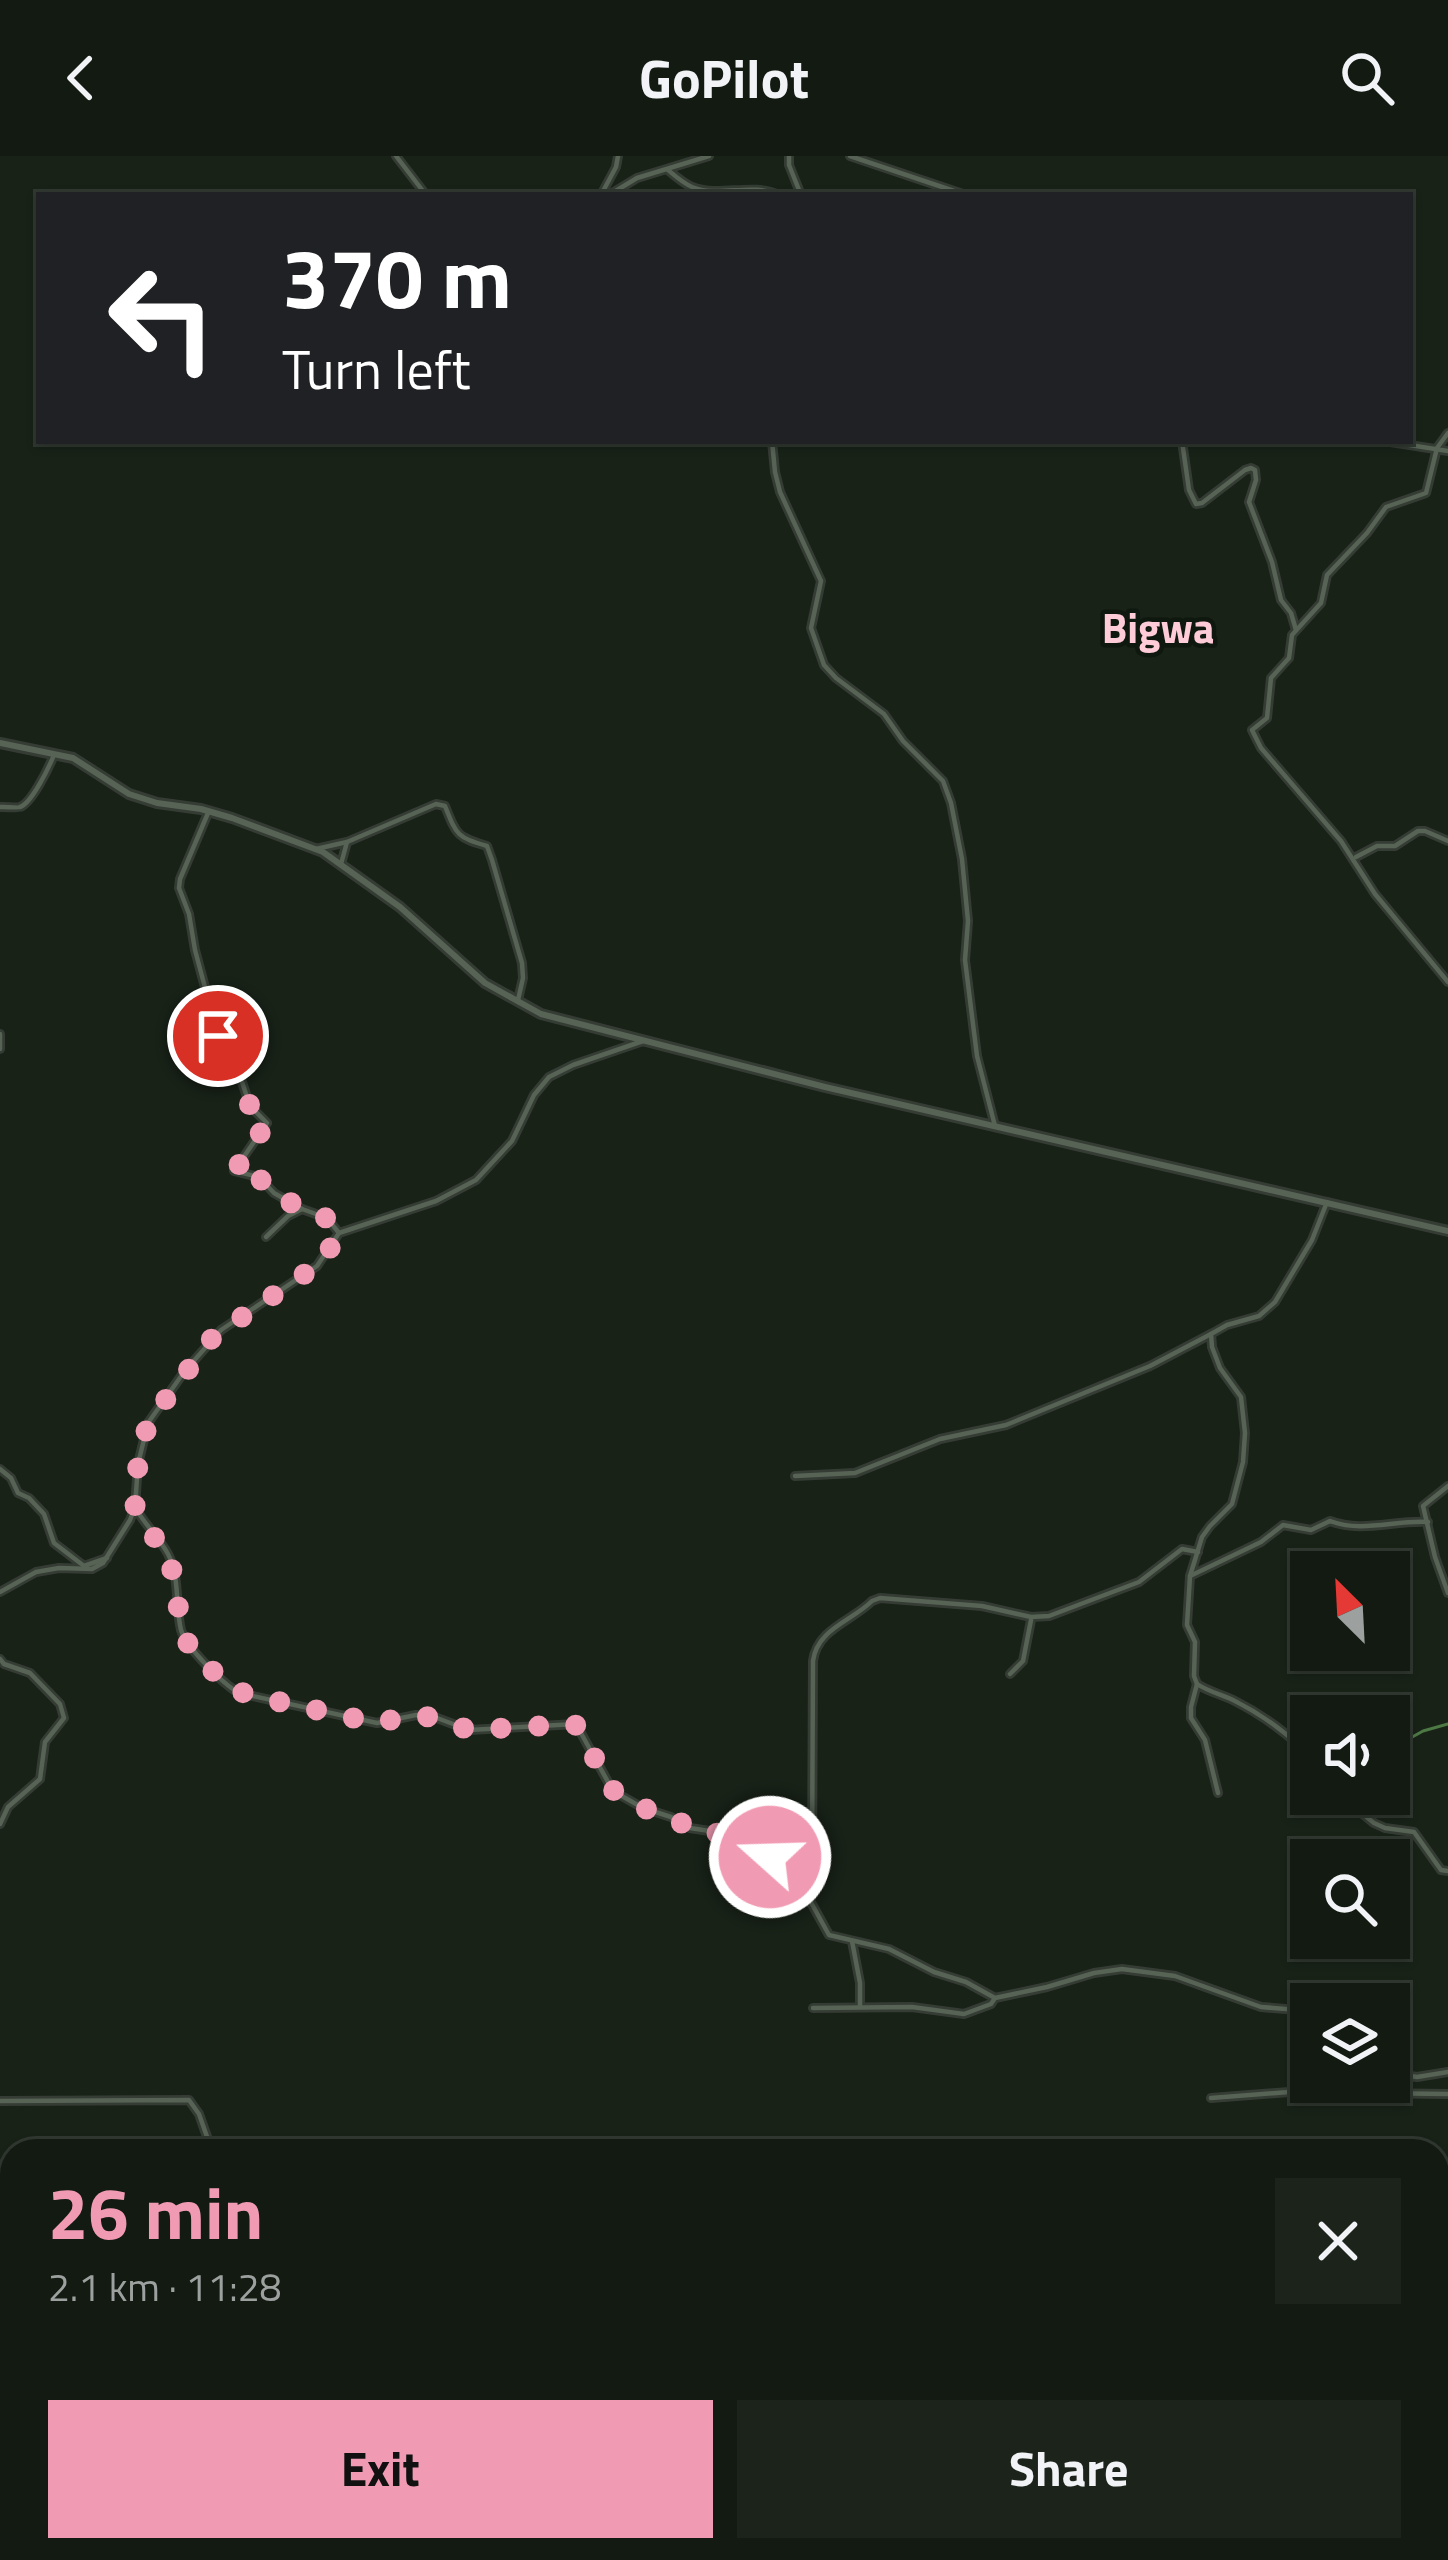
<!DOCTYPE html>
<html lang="en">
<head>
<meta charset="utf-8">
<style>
  :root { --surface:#121a11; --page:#1b231a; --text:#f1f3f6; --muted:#9ca19f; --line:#313831; --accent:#f19ab3 }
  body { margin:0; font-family:"Titillium Web",sans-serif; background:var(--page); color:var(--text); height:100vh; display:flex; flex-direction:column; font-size:45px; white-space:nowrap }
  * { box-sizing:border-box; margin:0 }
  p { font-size:39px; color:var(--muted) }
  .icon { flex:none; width:66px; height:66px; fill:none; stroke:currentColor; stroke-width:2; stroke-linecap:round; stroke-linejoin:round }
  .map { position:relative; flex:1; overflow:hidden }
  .drawer { position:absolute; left:0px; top:1983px; width:1449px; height:423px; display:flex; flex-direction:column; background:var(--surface); border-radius:36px 36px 0 0; box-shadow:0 3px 9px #0004,0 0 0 3px var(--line) }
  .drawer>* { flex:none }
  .banner { position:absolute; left:36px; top:36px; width:1377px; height:252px; border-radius:0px; box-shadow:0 3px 9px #0004,0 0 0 3px var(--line); background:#202124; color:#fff; overflow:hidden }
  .needle { width:78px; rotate:336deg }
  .fabs { position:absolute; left:1290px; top:1395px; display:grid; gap:24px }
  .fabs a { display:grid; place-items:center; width:120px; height:120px; border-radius:0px; background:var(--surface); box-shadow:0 3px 9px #0004,0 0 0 3px var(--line); font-size:60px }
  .pin { position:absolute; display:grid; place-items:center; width:102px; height:102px; color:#fff; margin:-51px; border:6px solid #fff; border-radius:50%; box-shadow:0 3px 12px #0007 }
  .me { position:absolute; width:132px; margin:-66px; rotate:290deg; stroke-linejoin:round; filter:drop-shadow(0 0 9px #0008) }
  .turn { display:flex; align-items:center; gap:42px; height:252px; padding:0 48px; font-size:54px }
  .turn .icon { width:156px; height:156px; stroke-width:2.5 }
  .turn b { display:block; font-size:84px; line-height:102px }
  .round { display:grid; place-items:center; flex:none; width:126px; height:126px; border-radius:0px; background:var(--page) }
  .overview { display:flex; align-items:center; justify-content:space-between; height:204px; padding:0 48px }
  h1 { font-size:72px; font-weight:700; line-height:90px; color:var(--accent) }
  .primary-button { display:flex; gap:24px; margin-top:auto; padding:24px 48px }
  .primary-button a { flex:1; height:138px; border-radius:0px; background:var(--accent); color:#111; font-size:48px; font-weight:700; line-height:138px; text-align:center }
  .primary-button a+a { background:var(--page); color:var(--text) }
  header { display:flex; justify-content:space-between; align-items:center; height:156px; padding:0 48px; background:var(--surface); font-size:54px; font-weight:700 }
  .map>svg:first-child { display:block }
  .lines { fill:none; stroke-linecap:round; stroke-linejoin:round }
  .stream { stroke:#4c7944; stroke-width:3 }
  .minor-casing { stroke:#353c34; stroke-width:10 }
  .tertiary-casing { stroke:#353c34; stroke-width:12 }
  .minor { stroke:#576355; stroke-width:4.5 }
  .tertiary { stroke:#576355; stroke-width:6 }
  .route { stroke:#f19ab3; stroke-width:21; stroke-dasharray:0 37.8 }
  .labels { text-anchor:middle; stroke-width:9; stroke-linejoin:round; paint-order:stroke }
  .quarter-label { font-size:42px; font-weight:bold; fill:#fecbd8; stroke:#0f180e }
</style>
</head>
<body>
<header><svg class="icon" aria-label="back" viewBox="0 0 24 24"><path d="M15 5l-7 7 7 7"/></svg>GoPilot<svg class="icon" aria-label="search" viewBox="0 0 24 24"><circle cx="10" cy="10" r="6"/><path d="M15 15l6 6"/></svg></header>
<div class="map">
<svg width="1448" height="2404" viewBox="0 0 1448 2404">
  <rect width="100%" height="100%" fill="#182217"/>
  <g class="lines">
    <polyline class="stream" points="1389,1594 1423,1575 1448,1568"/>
    <defs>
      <g id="minor">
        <polyline points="396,0 426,39"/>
        <polyline points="789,0 789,9 801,39"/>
        <polyline points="850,0 966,39"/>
        <path d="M668,14C675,20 683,27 692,31C719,42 752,26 779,39"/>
        <polyline points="601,39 616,11 618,0"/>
        <polyline points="609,39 637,22 709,0"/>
        <polyline points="1448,277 1437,292 1426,337 1386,351 1367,377 1327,419 1321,447 1292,479 1289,502 1271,522 1267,562 1252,574 1261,592 1341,685 1375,738 1448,826"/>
        <polyline points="772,285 775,316 780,336 821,425 811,472 824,509 836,522 884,558 903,585 943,625 951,647 962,703 968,765 965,804 977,900 995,970"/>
        <polyline points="806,285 843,285"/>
        <polyline points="1182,285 1189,334 1196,348 1202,347 1245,314 1251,312 1255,314 1256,324 1249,346 1272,406 1281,444 1291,457 1296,474"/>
        <polyline points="1384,285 1448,295"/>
        <path d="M0,651C2,651 19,652 20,651C32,647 49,611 54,599"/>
        <polyline points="208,657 180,723 179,732 189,758 195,794 218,880 242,926 250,950 267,967 234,1015 259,1021 274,1037 302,1053 327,1062 339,1077"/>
        <path d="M316,693L347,686L436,648L445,650C457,680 457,681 487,690L492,704L522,807L523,822L518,844"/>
        <polyline points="1356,701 1377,690 1395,690 1418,675 1425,675 1448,685"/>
        <polyline points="341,708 347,686"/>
        <polyline points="0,878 0,893"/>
        <polyline points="266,1081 288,1060 302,1053"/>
        <polyline points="0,1313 11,1322 18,1337 29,1342 44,1358 54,1387 84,1410 107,1402"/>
        <polyline points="795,1320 855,1317 940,1283 1006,1269 1150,1210 1211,1178"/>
        <polyline points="1448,1330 1423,1350 1435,1401 1448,1437"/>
        <path d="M135,1351C144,1368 159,1381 168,1398C180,1421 175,1449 181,1474C186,1491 223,1528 239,1537L377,1567L416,1559L437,1562L469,1574L576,1568L613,1635L643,1652L671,1661L690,1672L716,1676L735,1698H747L765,1691L774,1718L808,1741L829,1779L889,1793L934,1816L966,1826L995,1842L1047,1831L1094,1817L1122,1813L1175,1820L1261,1851L1311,1855"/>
        <path d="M1190,1420L1261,1386L1283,1369L1311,1374L1330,1365C1362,1377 1394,1364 1428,1366"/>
        <polyline points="0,1436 36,1416 59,1412 92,1413 103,1407 130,1364 135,1351 138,1308 148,1267 184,1216 221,1174 317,1110 339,1077 436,1045 476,1024 512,985 534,939 549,921 573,909 643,885"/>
        <polyline points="0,1503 4,1508 30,1517 60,1548 64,1562 45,1586 40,1623 8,1651 0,1668"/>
        <polyline points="1010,1518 1023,1505 1031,1464"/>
        <polyline points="1197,1528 1191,1551 1191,1562 1205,1584 1218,1637"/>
        <path d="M1311,1602C1291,1579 1261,1558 1233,1544C1221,1538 1209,1536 1197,1528L1194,1520L1195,1486L1187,1469L1190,1420L1202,1381L1210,1370L1232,1348L1243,1306L1245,1277L1241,1241L1220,1212L1212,1191L1211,1178L1227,1169L1259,1160L1275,1146L1312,1084L1327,1046"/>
        <polyline points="1338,1638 1374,1667 1385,1672 1414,1676 1441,1714 1448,1715"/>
        <path d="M808,1741L812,1706L813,1505C817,1473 852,1465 872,1445L880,1442L982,1450L1031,1461L1049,1460L1139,1426L1182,1393L1198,1396"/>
        <polyline points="852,1785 860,1827 860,1850"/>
        <polyline points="813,1852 912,1851 964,1858 991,1848 995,1842"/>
        <polyline points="1389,1917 1417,1921 1448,1916"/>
        <polyline points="1211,1942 1289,1936 1448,1938"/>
        <polyline points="0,1945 189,1944 199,1958 212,1995"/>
        <polyline points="139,1995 148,1995"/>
        <polyline points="0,2018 12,2024"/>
        <polyline points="1437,2125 1445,2139 1448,2172"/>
        <polyline points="0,2171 12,2171"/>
        <polyline points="1437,2200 1448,2201"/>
        <polyline points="1437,2244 1448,2249"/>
        <polyline points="1437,2303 1448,2302"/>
        <polyline points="1437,2331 1439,2346"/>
        <polyline points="740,2394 741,2404"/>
        <polyline points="949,2394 963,2404"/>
        <polyline points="1011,2394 1013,2404"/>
        <polyline points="787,2404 799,2394"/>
        <polyline points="1244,2404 1246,2394"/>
        <polyline points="1355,2404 1359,2394"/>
      </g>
      <polyline id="tertiary" points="0,587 73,602 129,638 157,647 201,653 232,662 323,696 400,751 485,827 541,858 825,931 1448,1075"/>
    </defs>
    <use href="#minor" class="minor-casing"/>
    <use href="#tertiary" class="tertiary-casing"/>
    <use href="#minor" class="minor"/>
    <use href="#tertiary" class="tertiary"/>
  </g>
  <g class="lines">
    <polyline class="route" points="218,880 242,926 250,950 267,967 234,1016 259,1022 274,1037 302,1053 326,1062 339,1077 322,1106 213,1181 148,1267 138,1308 135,1351 145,1371 166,1394 170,1403 183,1478 190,1491 228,1531 249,1539 376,1567 416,1559 436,1562 469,1574 575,1568 613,1634 643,1652 671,1661 690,1672 716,1676 735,1698 747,1698 765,1691 770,1701"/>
  </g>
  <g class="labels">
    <g class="quarter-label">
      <text x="1158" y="487">Bigwa</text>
    </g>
  </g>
</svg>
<div class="fabs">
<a><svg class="needle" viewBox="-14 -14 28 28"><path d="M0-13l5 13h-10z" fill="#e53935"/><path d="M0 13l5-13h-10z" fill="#9ca19f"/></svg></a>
<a><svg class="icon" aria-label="sound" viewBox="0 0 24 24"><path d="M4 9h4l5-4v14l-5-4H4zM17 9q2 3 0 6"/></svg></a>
<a><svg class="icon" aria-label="search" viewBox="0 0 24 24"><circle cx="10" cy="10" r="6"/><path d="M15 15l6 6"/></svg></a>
<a><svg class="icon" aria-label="layers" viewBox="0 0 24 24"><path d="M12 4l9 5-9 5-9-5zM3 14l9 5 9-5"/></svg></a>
</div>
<div class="pin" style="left:218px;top:880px;background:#d93025"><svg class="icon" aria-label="arrive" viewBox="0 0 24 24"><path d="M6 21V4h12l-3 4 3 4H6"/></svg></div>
<svg class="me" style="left:770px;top:1701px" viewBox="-20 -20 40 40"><circle r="17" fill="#f19ab3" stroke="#fff" stroke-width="3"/><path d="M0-11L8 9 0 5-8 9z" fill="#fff"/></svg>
<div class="banner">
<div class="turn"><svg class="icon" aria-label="left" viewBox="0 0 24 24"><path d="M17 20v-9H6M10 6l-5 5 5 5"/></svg><div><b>370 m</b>Turn left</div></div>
</div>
<section class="drawer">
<div class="overview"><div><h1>26 min</h1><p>2.1 km · 11:28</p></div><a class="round"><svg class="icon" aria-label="close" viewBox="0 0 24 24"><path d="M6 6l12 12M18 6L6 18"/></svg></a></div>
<div class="primary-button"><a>Exit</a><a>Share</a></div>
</section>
</div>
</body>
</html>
